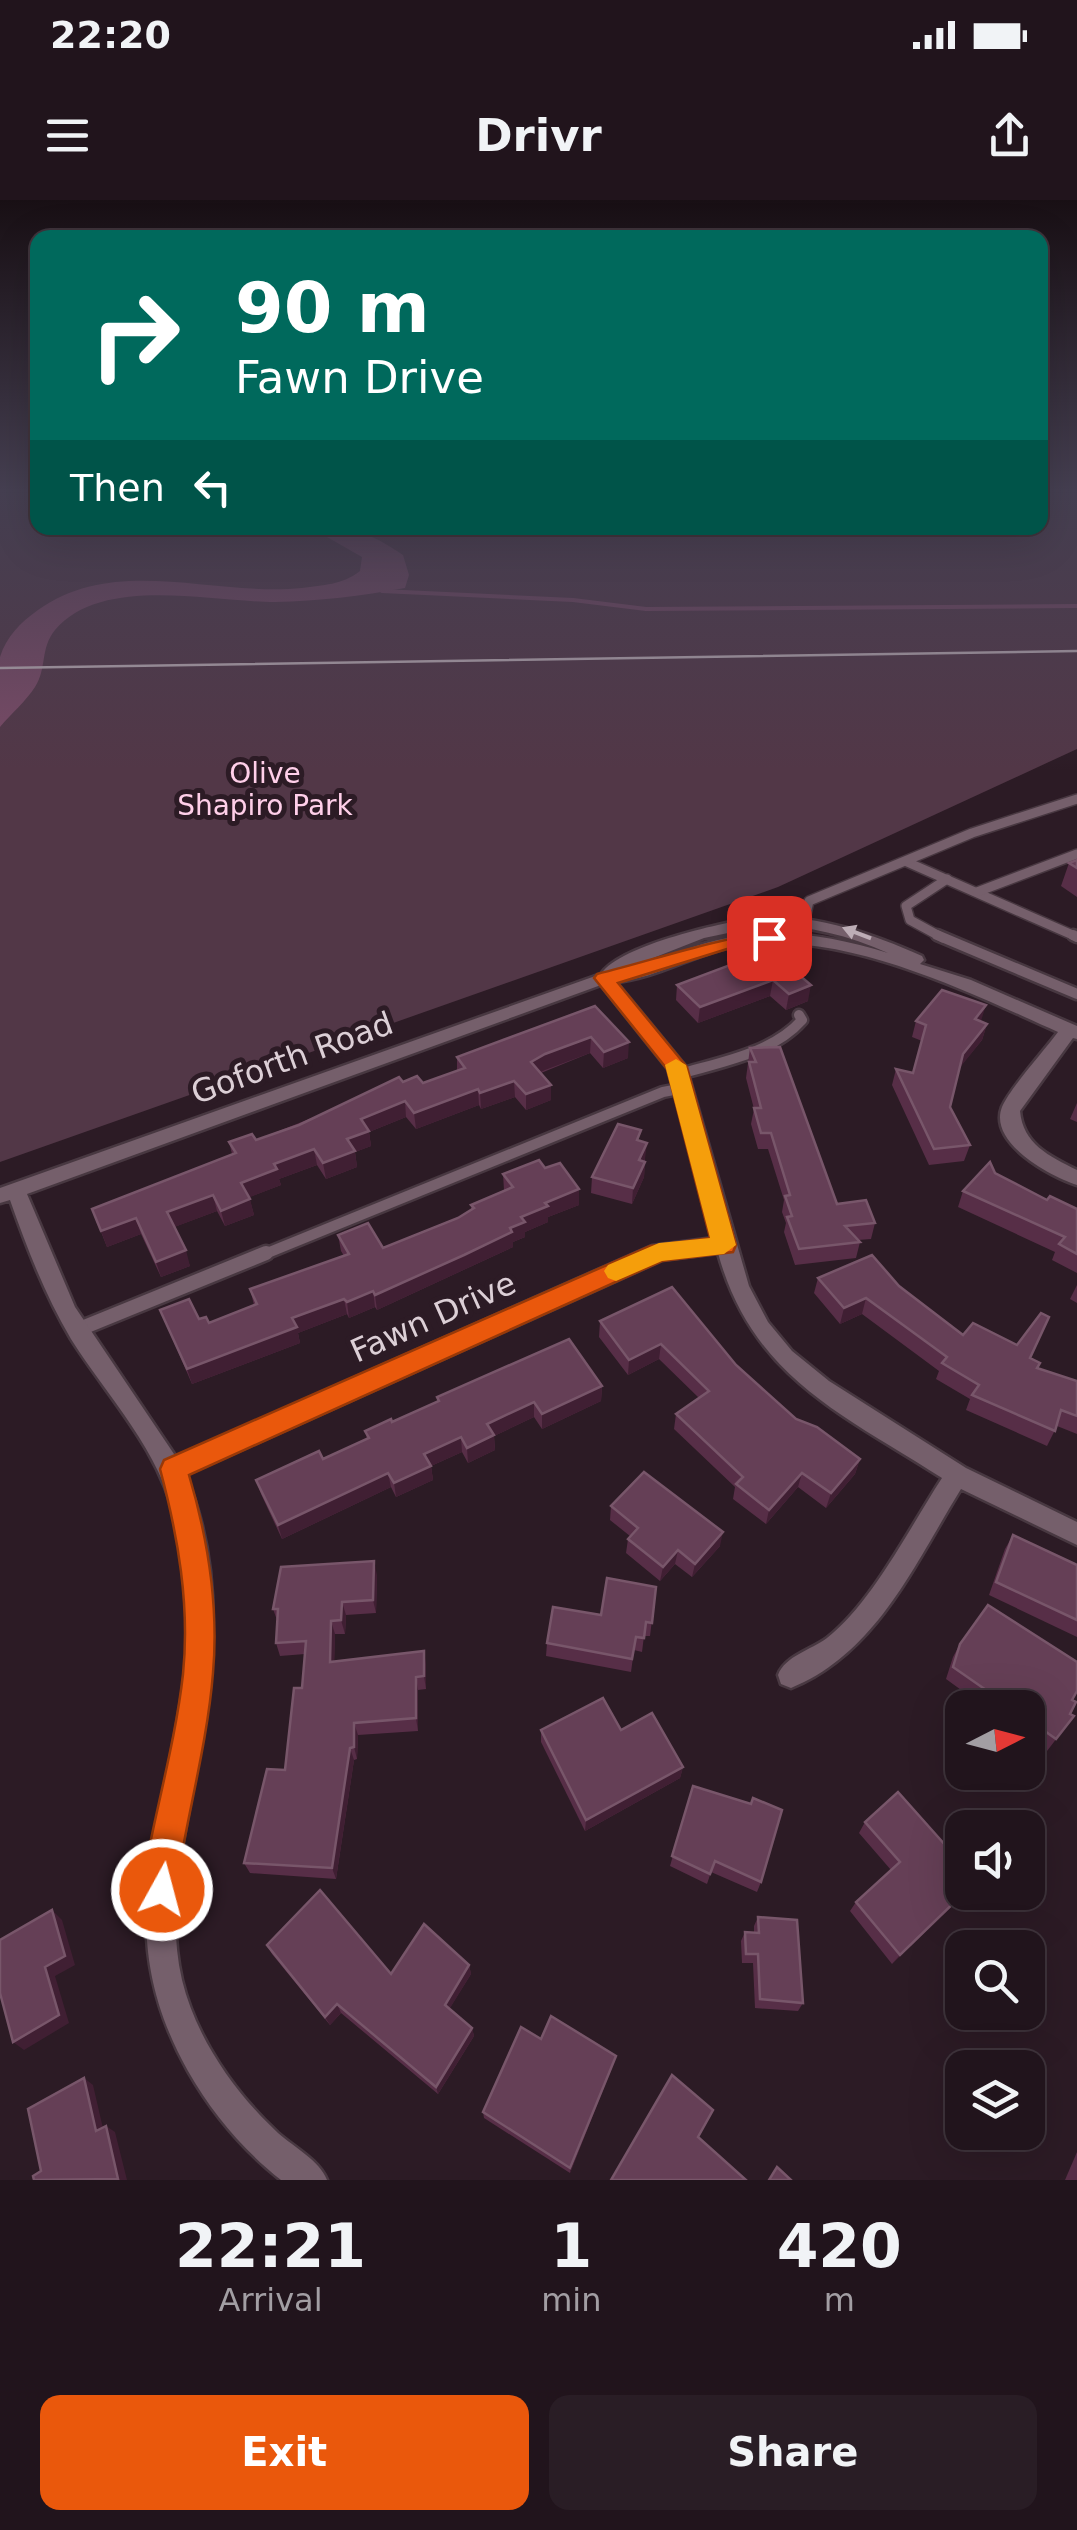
<!DOCTYPE html>
<html lang="en">
<head>
<meta charset="utf-8">
<style>
  :root { --surface:#21141c; --page:#291d25; --text:#f1f3f6; --muted:#a29ea3; --line:#3e333b; --accent:#ea580c }
  body { margin:0; font-family:"DejaVu Sans",sans-serif; background:var(--page); color:var(--text); height:100vh; display:flex; flex-direction:column; font-size:38px; white-space:nowrap }
  * { box-sizing:border-box; margin:0 }
  p { font-size:32px; color:var(--muted) }
  .icon { flex:none; width:55px; height:55px; fill:none; stroke:currentColor; stroke-width:2; stroke-linecap:round; stroke-linejoin:round }
  .map { position:relative; height:1980px; overflow:hidden }
  .drawer { display:flex; flex-direction:column; background:var(--surface); flex:1 }
  .drawer>* { flex:none }
  .hud { position:absolute; left:30px; top:30px; width:1018px; height:305px; border-radius:20px; box-shadow:0 10px 40px #0002,0 0 0 2px var(--line); background:#00695c; color:#fff; overflow:hidden }
  .needle { width:65px; rotate:84deg }
  .tools { position:absolute; left:945px; top:1490px; display:grid; gap:20px }
  .tools a { display:grid; place-items:center; width:100px; height:100px; border-radius:20px; background:var(--surface); box-shadow:0 10px 40px #0002,0 0 0 2px var(--line); font-size:50px }
  .pin { position:absolute; display:grid; place-items:center; width:85px; height:85px; color:#fff; margin:-42px; border-radius:20px; box-shadow:0 5px 15px #0006 }
  .me { position:absolute; width:110px; margin:-55px; rotate:7deg; stroke-linejoin:round; filter:drop-shadow(0 0 8px #0008) }
  .turn { display:flex; align-items:center; gap:35px; height:210px; padding:0 40px; font-size:45px }
  .turn .icon { width:130px; height:130px; stroke-width:2.5 }
  .turn b { display:block; font-size:70px; line-height:85px }
  .then { display:flex; align-items:center; height:95px; padding:0 40px; background:#0003; gap:20px; font-size:38px }
  .eta { display:flex; justify-content:space-evenly; align-items:center; height:170px; text-align:center }
  .eta b { font-size:60px; font-weight:700; line-height:70px }
  .cta { display:flex; gap:20px; margin-top:auto; padding:20px 40px }
  .cta a { flex:1; height:115px; border-radius:20px; background:var(--accent); color:#fff; font-size:40px; font-weight:700; line-height:115px; text-align:center }
  .cta a+a { background:var(--page); color:var(--text) }
  .status { display:flex; justify-content:space-between; align-items:center; height:70px; padding:0 50px; background:var(--surface); direction:ltr }
  .status svg { height:28px; fill:currentColor }
  header { display:flex; justify-content:space-between; align-items:center; height:130px; padding:0 40px; background:var(--surface); font-size:45px; font-weight:700 }
  .map>svg:first-child { display:block }
  .green { fill:#523747 }
  .water { fill:#7b4b67 }
  .lines { fill:none; stroke-linecap:round; stroke-linejoin:round }
  .stream { stroke:#7b4b67; stroke-width:4 }
  .lane-far2-casing { stroke:#483841; stroke-width:12 }
  .lane-far1-casing { stroke:#483841; stroke-width:15 }
  .lane-casing { stroke:#483841; stroke-width:19 }
  .street-casing { stroke:#483841; stroke-width:5 }
  .lane-far2 { stroke:#755f6b; stroke-width:9 }
  .lane-far1 { stroke:#755f6b; stroke-width:10 }
  .lane { stroke:#755f6b; stroke-width:14 }
  .street { fill:#755f6b; fill-rule:evenodd }
  .tram { stroke:#c3b5bc; stroke-width:2.5 }
  .wall { fill:#572e47 }
  .shaded-wall { fill:#401f33 }
  .building { fill:#653f56; stroke:#78566a; stroke-width:2.5 }
  .oneway { fill:#bdadb6 }
  .route { fill:#ea580c; stroke:#983908; stroke-width:2.5 }
  .slow { fill:#f59e0b }
  .labels { text-anchor:middle; stroke-width:10; stroke-linejoin:round; paint-order:stroke }
  .far-park-label { font-size:28px; fill:#ffcfe9; stroke:#2c1b25 }
  .street-label { font-size:32px; fill:#dccfd6; stroke:#2c1b25 }
</style>
</head>
<body>
<div class="status"><b>22:20</b><svg viewBox="0 0 49 12"><path d="M0 12V9h3v3zM5 12V6h3v6zM10 12V3h3v9zM15 12V0h3v12zM26 1h20v11H26zM47 4h2v5h-2z"/></svg></div>
<header><svg class="icon" aria-label="menu" viewBox="0 0 24 24"><path d="M4 6h16M4 12h16M4 18h16"/></svg>Drivr<svg class="icon" aria-label="share" viewBox="0 0 24 24"><path d="M12 15V3M7 8l5-5 5 5M5 13v7h14v-7"/></svg></header>
<div class="map">
<svg width="1077" height="1980" viewBox="0 0 1077 1980">
  <rect width="100%" height="100%" fill="#2c1b25"/>
  <polygon class="green" points="0,293 37,293 38,328 1040,328 1040,293 1077,293 1077,549 778,687 0,962"/>
  <path class="water" d="M285,328C339,327 356,323 403,355L409,375L405,388C361,396 319,401 275,402C210,402 102,375 55,430C40,448 47,469 35,487C26,501 11,514 0,527C0,506 0,478 0,457C6,437 21,422 38,410C116,354 214,397 302,388C323,385 342,385 360,371L362,357L327,337Z"/>
  <g class="lines">
    <polyline class="stream" points="382,391 573,400 646,409 1077,406"/>
    <defs>
      <g id="lane-far2">
        <polyline points="907,662 1077,737"/>
        <polyline points="977,692 1077,654"/>
        <polyline points="801,737 809,701 972,633 1077,599"/>
        <polyline points="943,738 910,720 906,706 947,679"/>
      </g>
      <g id="lane-far1">
        <polyline points="937,735 1077,794"/>
        <polyline points="1073,735 1077,737"/>
        <path d="M680,874C721,862 773,853 802,820L799,815"/>
        <polyline points="260,1056 663,892 684,888"/>
      </g>
      <polyline id="lane" points="77,1130 266,1053"/>
      <path id="street" d="M766,716C823,717 870,733 922,756L924,760L920,764L971,780L1077,826V839L1073,838L1020,911C1023,944 1049,956 1077,970V985C1051,977 988,943 1002,907C1011,887 1044,851 1058,832C966,791 846,731 742,745C699,751 659,778 616,782L686,867L749,1086L768,1122L792,1151L829,1181L966,1268L1077,1322V1345L961,1289C915,1363 877,1453 791,1488L781,1484L778,1475C785,1456 811,1450 827,1438C872,1403 910,1327 942,1278C842,1214 752,1177 718,1053L662,1060L185,1275C228,1374 213,1482 194,1583C181,1648 167,1715 182,1780C196,1838 235,1893 278,1933C295,1948 319,1960 327,1980H281C243,1950 212,1913 188,1871C106,1725 167,1623 185,1473C191,1423 187,1371 176,1322C160,1250 109,1199 71,1139C45,1095 27,1048 10,1000L0,1003V988L601,774C621,744 729,721 766,716ZM766,725C810,726 848,735 888,753C832,736 775,726 718,740C684,748 653,762 620,771L704,738ZM601,785L668,869L714,1038L652,1046L176,1257L75,1107L27,994Z"/>
    </defs>
    <use href="#lane-far2" class="lane-far2-casing"/>
    <use href="#lane-far1" class="lane-far1-casing"/>
    <use href="#lane" class="lane-casing"/>
    <use href="#street" class="street-casing"/>
    <use href="#lane-far2" class="lane-far2"/>
    <use href="#lane-far1" class="lane-far1"/>
    <use href="#lane" class="lane"/>
    <use href="#street" class="street"/>
    <polyline class="tram" points="0,468 1077,451"/>
  </g>
  <g class="wall">
    <polygon points="1077,660 1077,697 1061,686 1069,663"/>
    <polygon points="770,750 808,801 786,810 770,796 698,823 676,800 677,785"/>
    <polygon points="595,806 628,858 603,868 590,853 541,873 551,900 526,910 515,897 481,909 479,905 416,929 406,917 369,932 371,946 355,952 357,967 326,979 317,965 279,979 281,985 249,997 254,1015 225,1026 217,1011 174,1027 190,1066 161,1077 141,1034 107,1047 92,1009 232,954 229,942 256,940 403,882 423,883 457,871 457,857"/>
    <polygon points="916,821 980,822 987,824 982,840 959,868 950,907 970,945 964,961 929,965 892,885 896,869 913,873 922,841 912,837"/>
    <polygon points="750,848 837,1004 875,1023 871,1039 858,1040 860,1042 856,1058 795,1065 784,1032 786,1023 782,1012 784,1000 768,949 758,949 751,924 754,909 746,878"/>
    <polygon points="1077,903 1077,922 1070,919"/>
    <polygon points="641,941 645,959 644,977 632,1004 591,993 592,977"/>
    <polygon points="545,968 579,1005 548,1017 548,1022 525,1032 525,1037 513,1042 513,1047 377,1110 375,1107 349,1118 347,1114 298,1133 300,1143 192,1184 160,1110 209,1123 254,1105 250,1089 344,1056 341,1051 338,1035 383,1048 458,1018 471,1010 471,1005 504,990 503,974"/>
    <polygon points="995,973 1047,1000 1077,1009 1077,1073 1052,1060 1055,1052 958,1007 963,991"/>
    <polygon points="818,1078 899,1086 963,1135 1030,1158 1037,1168 1077,1181 1077,1234 1057,1226 1047,1246 966,1210 970,1199 936,1179 939,1171 862,1114 840,1124 814,1093"/>
    <polygon points="1077,1085 1077,1103 1070,1099"/>
    <polygon points="600,1121 736,1165 796,1219 860,1259 855,1274 826,1308 798,1287 766,1324 733,1299 735,1287 674,1229 676,1214 699,1198 659,1159 628,1175 599,1137"/>
    <polygon points="602,1186 601,1201 542,1229 534,1217 494,1236 495,1250 468,1263 462,1252 431,1266 433,1280 396,1297 391,1287 282,1339 261,1294 256,1280 323,1259 367,1239 365,1231 392,1222 437,1201 437,1197"/>
    <polygon points="611,1306 720,1346 692,1377 675,1364 660,1381 626,1353 628,1339 630,1336 610,1320"/>
    <polygon points="1013,1335 1077,1365 1077,1437 989,1395 1005,1349"/>
    <polygon points="377,1375 376,1413 346,1415 345,1434 335,1434 334,1462 426,1464 426,1489 418,1490 418,1531 358,1535 357,1559 354,1560 336,1679 250,1673 244,1663 285,1570 302,1488 305,1454 280,1456 276,1443 277,1420 273,1409"/>
    <polygon points="656,1387 650,1436 644,1436 642,1452 634,1450 631,1472 546,1456 547,1443"/>
    <polygon points="960,1444 1072,1500 1070,1514 1074,1516 1047,1551 1028,1537 1028,1508 986,1508 946,1479 953,1457"/>
    <polygon points="541,1530 621,1530 683,1567 680,1578 585,1631 541,1542"/>
    <polygon points="693,1586 761,1682 757,1692 711,1672 707,1684 670,1666"/>
    <polygon points="865,1622 962,1692 892,1764 850,1711 856,1702 891,1670 859,1633"/>
    <polygon points="758,1717 803,1803 798,1811 755,1808 753,1763 742,1763 741,1741 745,1732 754,1732 754,1726"/>
    <polygon points="267,1745 391,1774 469,1765 471,1774 449,1809 472,1828 474,1836 438,1894 341,1813 330,1825 272,1754"/>
    <polygon points="541,1839 616,1856 570,1973 484,1918 483,1912"/>
    <polygon points="1077,1952 1077,1980 1065,1980"/>
  </g>
  <g class="shaded-wall">
    <polygon points="773,780 770,796 698,823 700,807"/>
    <polygon points="811,785 808,801 786,810 789,794"/>
    <polygon points="986,805 981,821 975,819"/>
    <polygon points="987,824 982,840 958,870 963,854"/>
    <polygon points="591,837 590,853 545,870 531,877 531,862 545,854"/>
    <polygon points="629,842 628,858 603,868 604,852"/>
    <polygon points="514,881 515,897 481,909 480,893"/>
    <polygon points="551,885 551,900 526,910 526,894"/>
    <polygon points="478,889 479,905 416,929 414,913"/>
    <polygon points="405,901 406,917 369,932 371,946 355,952 357,967 326,979 323,963 347,939 361,919"/>
    <polygon points="647,943 645,959 638,976 639,960"/>
    <polygon points="314,949 317,965 279,979 281,985 245,999 241,983 274,964"/>
    <polygon points="645,962 644,977 632,1004 633,988"/>
    <polygon points="579,989 579,1005 548,1017 548,1022 525,1032 525,1037 513,1042 513,1047 377,1110 375,1095 510,1028 521,1017 545,1003"/>
    <polygon points="213,995 217,1011 172,1028 167,1012"/>
    <polygon points="250,999 254,1015 225,1026 221,1011"/>
    <polygon points="136,1018 141,1034 107,1047 101,1031"/>
    <polygon points="186,1050 190,1066 161,1077 156,1062"/>
    <polygon points="373,1091 375,1107 349,1118 347,1102"/>
    <polygon points="866,1098 862,1114 840,1124 844,1108"/>
    <polygon points="344,1099 347,1114 298,1133 300,1143 192,1184 187,1169 292,1118"/>
    <polygon points="661,1144 659,1159 628,1175 629,1160"/>
    <polygon points="602,1186 601,1201 542,1229 542,1214"/>
    <polygon points="534,1202 534,1217 494,1236 495,1250 468,1263 467,1248 487,1224"/>
    <polygon points="461,1237 462,1252 431,1266 433,1280 396,1297 394,1283 424,1254"/>
    <polygon points="860,1259 855,1274 826,1308 831,1293"/>
    <polygon points="388,1273 391,1287 282,1339 278,1325"/>
    <polygon points="802,1273 798,1287 766,1324 769,1310"/>
    <polygon points="723,1332 720,1346 692,1377 695,1364"/>
    <polygon points="678,1350 675,1364 660,1381 663,1367"/>
    <polygon points="374,1361 377,1375 376,1413 373,1400"/>
    <polygon points="342,1402 346,1415 345,1434 341,1420"/>
    <polygon points="331,1421 335,1434 334,1475 330,1462"/>
    <polygon points="424,1451 426,1464 426,1489 424,1476"/>
    <polygon points="416,1477 418,1490 418,1531 416,1518"/>
    <polygon points="354,1523 358,1535 357,1559 354,1547"/>
    <polygon points="350,1548 354,1560 336,1679 332,1668"/>
    <polygon points="683,1567 680,1578 585,1631 586,1620"/>
    <polygon points="965,1692 967,1692 892,1764 900,1755"/>
    <polygon points="52,1710 62,1720 75,1765 55,1776 69,1823 24,1850 13,1842"/>
    <polygon points="469,1765 471,1774 447,1813 445,1805"/>
    <polygon points="337,1804 341,1813 330,1825 325,1817"/>
    <polygon points="472,1828 474,1836 438,1894 436,1887"/>
    <polygon points="616,1856 614,1863 570,1973 570,1968"/>
    <polygon points="84,1878 93,1885 105,1937 96,1931"/>
    <polygon points="106,1926 115,1932 127,1980 117,1980"/>
  </g>
  <g class="building">
    <polygon points="1077,660 1077,668 1069,663"/>
    <polygon points="770,750 811,785 789,794 773,780 700,807 677,785"/>
    <polygon points="942,790 986,805 975,819 987,824 963,854 950,907 970,945 934,949 896,869 913,873 926,825 916,821"/>
    <polygon points="595,806 629,842 604,852 591,837 545,854 531,862 551,885 526,894 514,881 480,893 478,889 414,913 405,901 361,919 369,931 347,939 355,951 323,963 314,949 274,964 277,969 241,983 250,999 221,1011 213,995 167,1012 186,1050 156,1062 136,1018 101,1031 92,1009 236,953 229,942 252,934 256,940 299,925 399,877 403,882 417,876 423,883 465,868 457,857"/>
    <polygon points="780,847 837,1004 866,1000 875,1023 845,1026 860,1042 799,1049 787,1017 792,1016 785,996 790,995 771,933 761,933 754,908 761,908 749,862 756,862 750,848"/>
    <polygon points="618,924 641,930 637,940 647,943 639,960 645,962 633,988 592,977"/>
    <polygon points="539,960 545,968 560,963 579,989 545,1003 548,1006 521,1017 525,1022 510,1028 512,1032 464,1055 375,1095 373,1091 347,1102 344,1099 292,1118 297,1127 187,1169 160,1110 189,1099 199,1119 206,1117 209,1123 257,1104 250,1089 349,1054 338,1035 368,1023 383,1048 458,1018 474,1008 471,1005 513,987 503,974"/>
    <polygon points="990,962 995,973 1047,1000 1050,996 1077,1009 1077,1054 1059,1044 1065,1037 963,991"/>
    <polygon points="872,1055 899,1086 963,1135 973,1123 1017,1145 1041,1113 1049,1117 1030,1158 1040,1163 1037,1168 1077,1181 1077,1216 1061,1210 1055,1231 972,1195 979,1185 942,1163 947,1157 866,1098 844,1108 818,1078"/>
    <polygon points="672,1087 736,1165 796,1219 817,1227 860,1259 831,1293 802,1273 769,1310 736,1284 743,1277 676,1214 709,1191 661,1144 629,1160 600,1121"/>
    <polygon points="569,1139 602,1186 542,1214 534,1202 487,1224 494,1235 467,1248 461,1237 424,1254 431,1266 394,1283 388,1273 278,1325 256,1280 319,1251 323,1259 369,1238 365,1231 391,1219 392,1222 439,1201 437,1197"/>
    <polygon points="644,1272 723,1332 695,1364 678,1350 663,1367 628,1339 638,1328 611,1306"/>
    <polygon points="1013,1335 1077,1365 1077,1420 996,1382"/>
    <polygon points="374,1361 373,1400 342,1402 341,1420 331,1421 330,1462 424,1451 424,1476 416,1477 416,1518 354,1523 354,1547 350,1548 332,1668 244,1663 267,1569 285,1570 294,1488 302,1488 306,1441 276,1443 278,1409 273,1409 281,1367"/>
    <polygon points="607,1378 656,1387 652,1423 646,1422 644,1438 636,1437 632,1459 547,1443 553,1407 601,1415"/>
    <polygon points="988,1405 1077,1462 1077,1491 1072,1500 1076,1502 1070,1514 1074,1516 1056,1539 1028,1519 1028,1508 1012,1508 953,1467 960,1444"/>
    <polygon points="603,1498 621,1530 652,1513 683,1567 586,1620 541,1530"/>
    <polygon points="693,1586 751,1604 753,1598 782,1610 761,1682 715,1661 710,1674 672,1656"/>
    <polygon points="898,1592 962,1664 962,1692 965,1692 900,1755 856,1702 900,1662 865,1622"/>
    <polygon points="320,1690 391,1774 424,1724 469,1765 445,1805 472,1828 436,1887 337,1804 325,1817 267,1745"/>
    <polygon points="52,1710 65,1756 45,1767 59,1815 13,1842 0,1793 0,1740"/>
    <polygon points="758,1717 797,1720 803,1803 760,1799 758,1754 746,1754 745,1732 759,1733"/>
    <polygon points="551,1816 616,1856 570,1968 483,1912 521,1827 541,1839"/>
    <polygon points="672,1875 713,1910 698,1937 746,1980 611,1980"/>
    <polygon points="84,1878 96,1931 106,1926 118,1979 34,1980 33,1976 41,1971 28,1909"/>
    <polygon points="777,1967 791,1980 769,1980"/>
  </g>
  <defs><path id="oneway-solid" d="M-6-.8H1V-3.2L6.5 0L1 3.2V.8H-6Z" transform="scale(2.5)"/></defs>
  <use class="oneway" href="#oneway-solid" transform="translate(857 733) rotate(-159)"/>
  <linearGradient id="sky" x2="0" y2="1"><stop stop-color="#180f14"/><stop offset="0.51" stop-color="#453f51"/><stop offset="1" stop-color="#453f51" stop-opacity="0"/></linearGradient>
  <rect width="1077" height="570" fill="url(#sky)"/>
  <path class="route" d="M769,732L775,734V742L727,749L618,783L687,867L736,1045L733,1052L662,1061L189,1275C208,1339 219,1405 213,1473C208,1536 191,1601 180,1664L179,1690L174,1703L162,1708L149,1703L144,1690L146,1664C158,1601 176,1537 183,1474C190,1405 178,1336 160,1269L164,1260L650,1046L710,1038L667,869L594,778L597,774C654,760 710,740 769,732Z"/>
  <polygon class="slow" points="676,859 686,865 736,1045 724,1054 662,1061 616,1081 608,1078 604,1071 608,1065 659,1043 710,1038 665,865"/>
  <g class="labels">
    <g class="far-park-label">
      <text x="265" y="583">Olive<tspan x="265" dy="32">Shapiro Park</tspan></text>
    </g>
    <g class="street-label">
      <text transform="translate(292 858) rotate(-20)" y="11">Goforth Road</text>
      <text transform="translate(433 1117) rotate(-24)" y="11">Fawn Drive</text>
    </g>
  </g>
</svg>
<div class="tools">
<a><svg class="needle" viewBox="-14 -14 28 28"><path d="M0-13l5 13h-10z" fill="#e53935"/><path d="M0 13l5-13h-10z" fill="#a29ea3"/></svg></a>
<a><svg class="icon" aria-label="sound" viewBox="0 0 24 24"><path d="M4 9h4l5-4v14l-5-4H4zM17 9q2 3 0 6"/></svg></a>
<a><svg class="icon" aria-label="search" viewBox="0 0 24 24"><circle cx="10" cy="10" r="6"/><path d="M15 15l6 6"/></svg></a>
<a><svg class="icon" aria-label="layers" viewBox="0 0 24 24"><path d="M12 4l9 5-9 5-9-5zM3 14l9 5 9-5"/></svg></a>
</div>
<div class="pin" style="left:769px;top:738px;background:#d93025"><svg class="icon" aria-label="arrive" viewBox="0 0 24 24"><path d="M6 21V4h12l-3 4 3 4H6"/></svg></div>
<svg class="me" style="left:162px;top:1690px" viewBox="-20 -20 40 40"><circle r="17" fill="#ea580c" stroke="#fff" stroke-width="3"/><path d="M0-11L8 9 0 5-8 9z" fill="#fff"/></svg>
<div class="hud">
<div class="turn"><svg class="icon" aria-label="right" viewBox="0 0 24 24"><path d="M7 20v-9h11M14 6l5 5-5 5"/></svg><div><b>90 m</b>Fawn Drive</div></div>
<div class="then">Then<svg class="icon" aria-label="left" viewBox="0 0 24 24"><path d="M17 20v-9H6M10 6l-5 5 5 5"/></svg></div>
</div>
</div>
<section class="drawer">
<div class="eta">
<div><b>22:21</b><p>Arrival</p></div>
<div><b>1</b><p>min</p></div>
<div><b>420</b><p>m</p></div>
</div>
<div class="cta"><a>Exit</a><a>Share</a></div>
</section>
</body>
</html>
